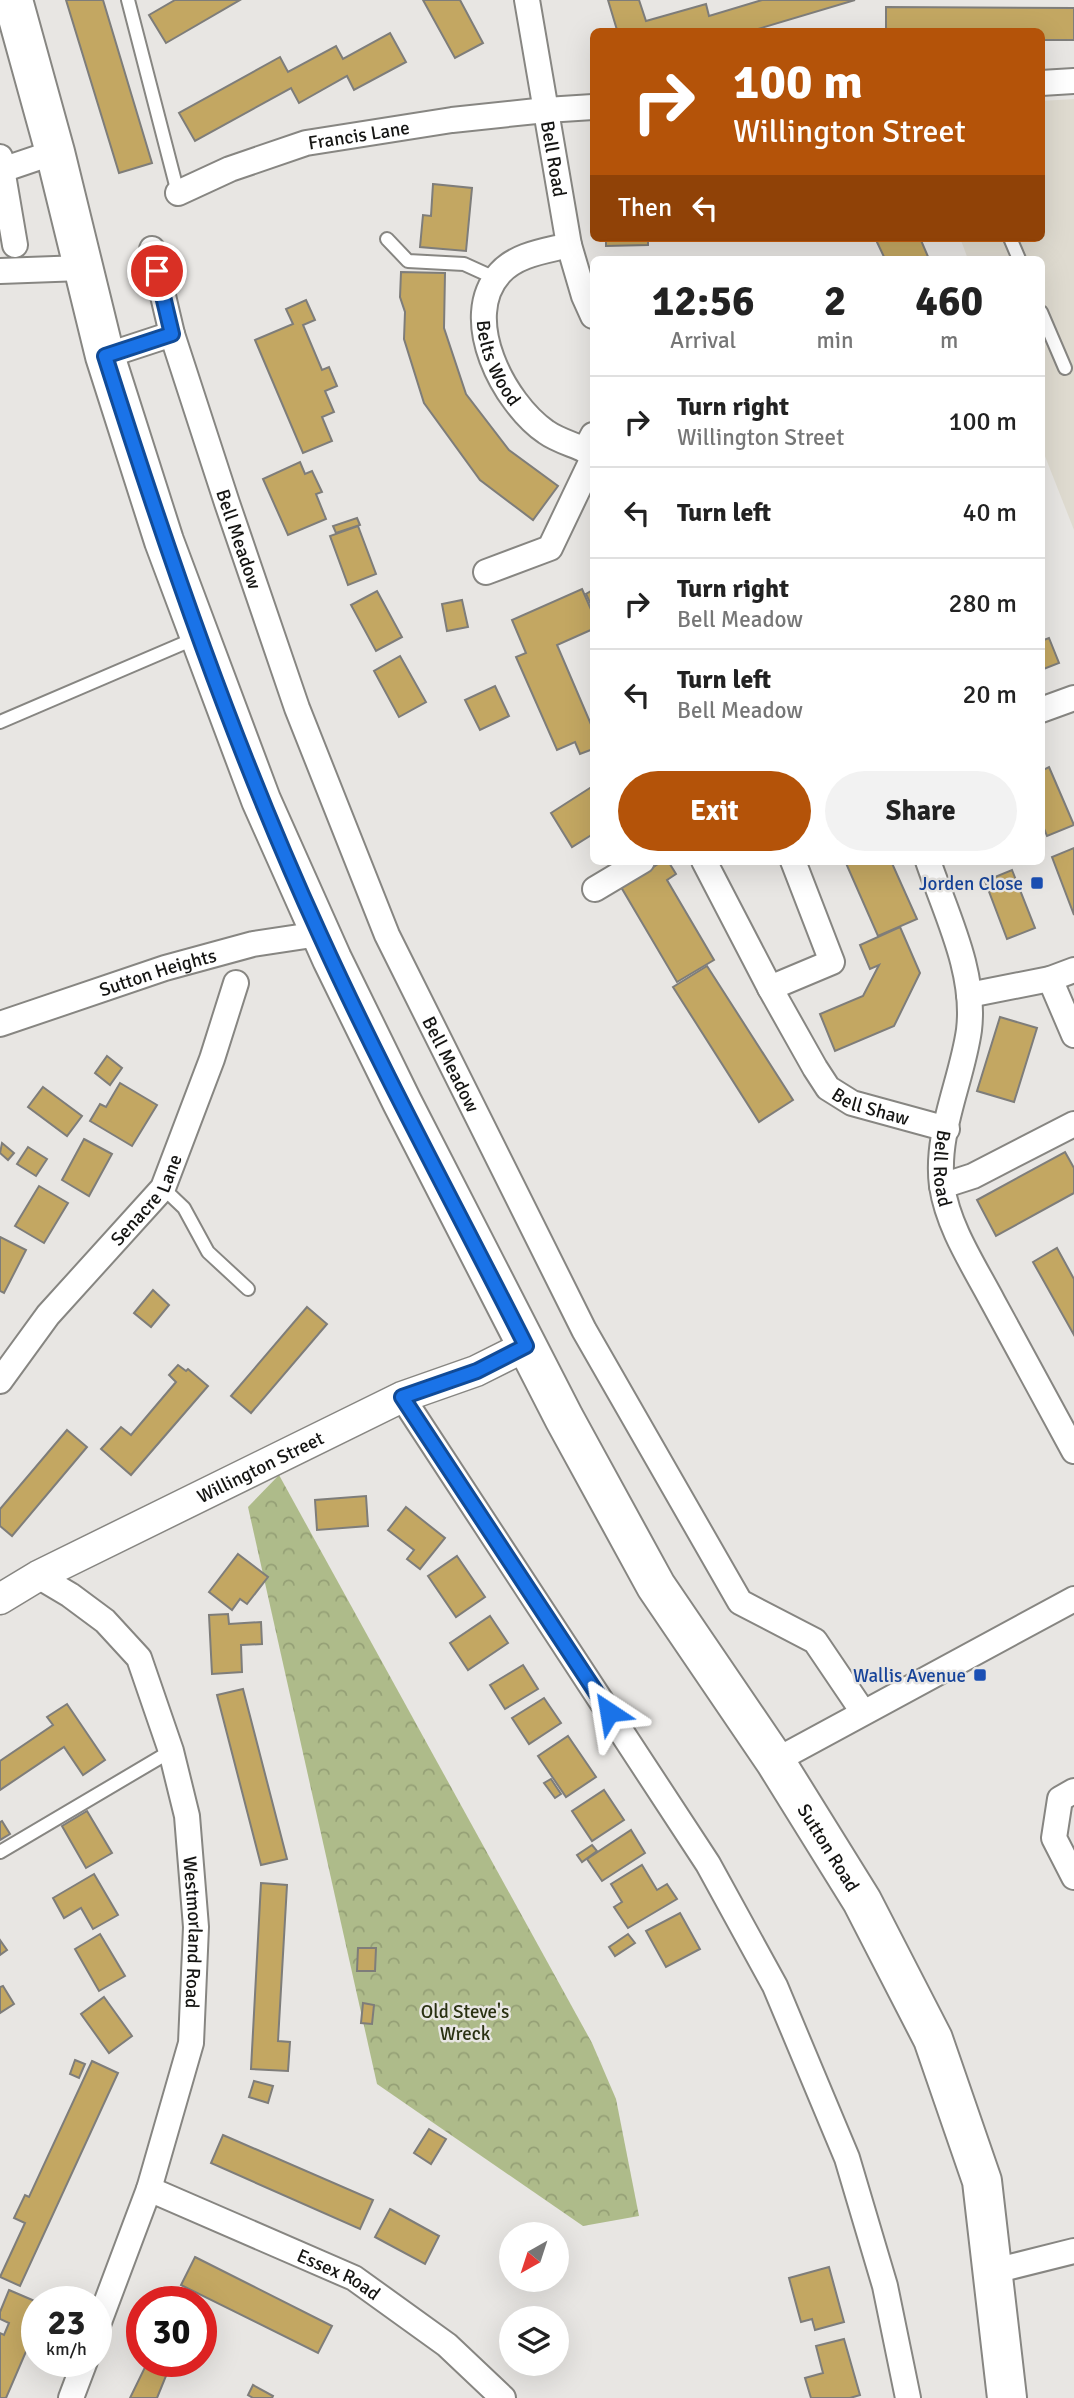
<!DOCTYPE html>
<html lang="en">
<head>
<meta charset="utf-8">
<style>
  :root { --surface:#fff; --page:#f2f2f2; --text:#222; --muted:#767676; --line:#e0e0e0; --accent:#b45309 }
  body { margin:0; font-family:Signika,sans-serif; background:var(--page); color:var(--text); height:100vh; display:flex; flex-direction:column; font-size:26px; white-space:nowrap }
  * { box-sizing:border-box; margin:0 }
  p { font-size:23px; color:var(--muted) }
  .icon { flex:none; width:38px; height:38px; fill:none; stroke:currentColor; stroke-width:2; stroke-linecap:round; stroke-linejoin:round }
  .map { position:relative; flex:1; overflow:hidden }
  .drawer { position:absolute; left:590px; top:256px; width:455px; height:609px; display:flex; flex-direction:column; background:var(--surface); border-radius:10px; box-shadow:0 7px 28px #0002 }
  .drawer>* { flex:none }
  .hud { position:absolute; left:590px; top:28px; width:455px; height:214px; border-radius:10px; box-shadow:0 7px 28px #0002; background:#b45309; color:#fff; overflow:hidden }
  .needle { width:46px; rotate:219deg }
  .tools { position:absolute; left:499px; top:2222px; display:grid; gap:14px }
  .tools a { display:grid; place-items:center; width:70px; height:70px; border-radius:50%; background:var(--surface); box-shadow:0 7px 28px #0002; font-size:35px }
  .speed { position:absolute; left:21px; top:2286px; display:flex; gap:14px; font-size:35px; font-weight:700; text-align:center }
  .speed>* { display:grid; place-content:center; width:91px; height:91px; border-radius:50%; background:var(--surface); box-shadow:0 7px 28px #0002; line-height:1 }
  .speed small { font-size:18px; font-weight:400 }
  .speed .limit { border:10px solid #d22; background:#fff; color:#111 }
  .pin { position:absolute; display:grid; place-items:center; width:60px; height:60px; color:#fff; margin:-30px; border:4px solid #fff; border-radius:50%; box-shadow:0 2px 7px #0007 }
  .me { position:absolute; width:77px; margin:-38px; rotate:327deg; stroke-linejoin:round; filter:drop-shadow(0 0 5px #0008) }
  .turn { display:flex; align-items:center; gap:24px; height:147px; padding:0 28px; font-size:32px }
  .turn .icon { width:91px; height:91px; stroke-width:2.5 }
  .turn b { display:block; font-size:49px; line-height:60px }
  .then { display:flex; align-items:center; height:66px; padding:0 28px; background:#0003; gap:14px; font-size:26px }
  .eta { display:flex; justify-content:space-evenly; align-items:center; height:119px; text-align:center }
  .eta b { font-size:42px; font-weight:700; line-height:49px }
  .action { display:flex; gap:14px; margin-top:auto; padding:14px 28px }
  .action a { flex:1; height:80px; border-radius:42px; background:var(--accent); color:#fff; font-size:28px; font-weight:700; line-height:80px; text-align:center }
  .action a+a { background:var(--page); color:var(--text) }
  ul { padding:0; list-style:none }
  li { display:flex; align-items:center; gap:21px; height:91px; padding:0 28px; border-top:2px solid var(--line) }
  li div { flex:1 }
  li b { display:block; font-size:26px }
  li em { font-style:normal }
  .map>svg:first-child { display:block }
  .built { fill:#dfdbd0 }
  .park { fill:url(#park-crowns) }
  .building { fill:#c3a762; stroke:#7e7d7a; stroke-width:2 }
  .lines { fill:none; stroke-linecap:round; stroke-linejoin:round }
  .service-casing { stroke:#878682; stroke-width:16 }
  .minor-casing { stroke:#878682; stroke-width:28 }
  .tertiary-casing { stroke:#878682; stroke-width:33 }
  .primary-casing { stroke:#878682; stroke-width:42 }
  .service { stroke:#fff; stroke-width:12 }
  .minor { stroke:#fff; stroke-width:24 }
  .tertiary { stroke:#fff; stroke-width:30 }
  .primary { stroke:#fff; stroke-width:38 }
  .route-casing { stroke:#114b97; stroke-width:18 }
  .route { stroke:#1a73e8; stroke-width:12 }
  .transit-dot { fill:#1a4fb4; stroke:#e8e6e3; stroke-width:2.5 }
  .labels { text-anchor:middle; stroke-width:5; stroke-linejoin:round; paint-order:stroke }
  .street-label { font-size:19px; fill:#151513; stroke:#e8e6e3 }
  .transit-label { font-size:19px; fill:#164399; stroke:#e8e6e3; text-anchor:end }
  .park-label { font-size:19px; fill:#293011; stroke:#e8e6e3 }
</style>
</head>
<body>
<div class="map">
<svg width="1074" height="2398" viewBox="0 0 1074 2398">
  <defs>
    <pattern id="park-crowns" width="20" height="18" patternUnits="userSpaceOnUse" patternTransform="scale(1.75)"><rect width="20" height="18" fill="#aebb8a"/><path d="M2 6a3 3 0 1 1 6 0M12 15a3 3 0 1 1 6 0" fill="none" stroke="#95a076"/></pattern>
  </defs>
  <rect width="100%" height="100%" fill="#e8e6e3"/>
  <polygon class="built" points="1074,99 1074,530 1041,446 1041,259 968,259 960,238 1041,238 1041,101"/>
  <polygon class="park" points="279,1475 592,2043 616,2099 639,2216 583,2226 377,2084 248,1507"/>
  <g class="building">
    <polygon points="66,0 103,0 152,163 119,173"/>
    <polygon points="175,0 240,0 166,43 149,15"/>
    <polygon points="423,0 460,0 483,43 455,58"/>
    <polygon points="608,0 639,0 646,21 706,4 709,16 762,0 855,0 748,32 610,32 617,30"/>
    <polygon points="886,7 1074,8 1074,40 1041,40 1041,32 886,32"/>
    <polygon points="390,33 406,62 354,90 347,76 299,103 291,88 195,141 179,113 280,57 288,72 336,46 343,59"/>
    <polygon points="433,184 472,188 466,251 420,247 423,215 431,216"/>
    <polygon points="606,238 648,238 648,245 606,246"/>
    <polygon points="881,238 920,238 929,259 885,259 876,240"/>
    <polygon points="401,272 445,273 444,328 466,394 509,450 558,486 533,520 480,480 424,403 404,339 405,312 400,297"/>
    <polygon points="306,300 315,320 303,325 322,370 329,367 337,386 325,391 334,412 322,417 332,441 303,453 255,340 293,324 286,309"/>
    <polygon points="300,462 305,474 312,471 322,492 316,494 326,519 288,535 263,479"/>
    <polygon points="357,518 360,525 336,533 333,526"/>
    <polygon points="358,526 376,574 348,585 330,536"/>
    <polygon points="582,589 593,614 593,629 557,645 593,729 593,749 580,754 575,742 557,750 516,657 526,653 512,620"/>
    <polygon points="593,590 593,609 586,594"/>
    <polygon points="377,591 402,637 376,651 351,605"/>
    <polygon points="462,600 468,627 447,631 442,604"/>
    <polygon points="1049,638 1059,663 1041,670 1041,641"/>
    <polygon points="400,656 426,702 399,717 374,671"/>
    <polygon points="495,686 509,716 480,730 465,700"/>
    <polygon points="1049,767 1074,825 1047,836 1041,821 1041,771"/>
    <polygon points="593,786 593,834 572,847 551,813"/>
    <polygon points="1074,848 1074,915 1052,857"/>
    <polygon points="663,861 668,861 676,874 667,880 714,960 677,982 621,887"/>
    <polygon points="845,861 891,861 917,919 878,936"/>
    <polygon points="1012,870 1035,928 1007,939 985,881"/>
    <polygon points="900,927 920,973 894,1026 835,1051 820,1014 863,996 879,965 870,969 860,945"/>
    <polygon points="707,966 793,1100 759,1122 673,987"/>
    <polygon points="1000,1017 1037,1028 1014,1102 977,1091"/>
    <polygon points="107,1056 122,1068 110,1085 95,1073"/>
    <polygon points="120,1083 157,1105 132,1146 90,1121 100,1104 106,1107"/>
    <polygon points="43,1087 82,1116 67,1136 28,1107"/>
    <polygon points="84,1139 112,1154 89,1196 62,1180"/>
    <polygon points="2,1143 14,1153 8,1160 0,1153"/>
    <polygon points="28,1147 47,1159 36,1176 17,1164"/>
    <polygon points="1065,1152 1074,1168 1074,1193 996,1236 977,1200"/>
    <polygon points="39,1186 68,1203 44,1243 15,1226"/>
    <polygon points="0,1237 26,1250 4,1293 0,1291"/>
    <polygon points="1057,1248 1074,1279 1074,1335 1033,1262"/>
    <polygon points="153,1290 169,1305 151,1327 134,1313"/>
    <polygon points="307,1307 327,1324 251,1413 231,1396"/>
    <polygon points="178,1365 186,1371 188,1369 208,1386 131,1475 101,1449 121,1427 131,1435 176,1382 169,1375"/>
    <polygon points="67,1430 87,1447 12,1536 0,1526 0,1509"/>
    <polygon points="366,1496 368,1526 317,1530 315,1500"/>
    <polygon points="406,1507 445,1538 420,1569 407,1559 414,1550 388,1530"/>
    <polygon points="238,1554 268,1577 247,1604 240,1599 232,1610 209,1592"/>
    <polygon points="457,1556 485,1597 456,1617 428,1576"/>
    <polygon points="228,1614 229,1624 261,1622 262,1644 241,1645 242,1672 212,1674 209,1615"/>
    <polygon points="490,1616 508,1643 468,1670 450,1643"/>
    <polygon points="523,1665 538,1689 505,1709 490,1685"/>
    <polygon points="243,1689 287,1859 261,1865 217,1695"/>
    <polygon points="544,1698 561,1723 529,1744 512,1718"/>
    <polygon points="67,1704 105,1760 83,1775 64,1747 0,1790 0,1761 53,1725 47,1717"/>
    <polygon points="568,1736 596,1777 566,1797 538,1756"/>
    <polygon points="551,1779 561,1794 555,1798 544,1783"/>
    <polygon points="604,1790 624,1820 592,1841 572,1811"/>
    <polygon points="87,1811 112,1853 86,1868 62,1826"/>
    <polygon points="2,1821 10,1834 0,1840 0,1822"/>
    <polygon points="631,1830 645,1853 602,1881 587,1859"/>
    <polygon points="592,1845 597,1851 582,1862 577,1855"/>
    <polygon points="642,1865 657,1890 667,1884 677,1899 628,1928 614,1907 622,1902 611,1884"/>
    <polygon points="94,1874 118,1915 93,1929 81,1908 64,1918 53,1898"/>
    <polygon points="261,1883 287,1885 278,2041 290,2042 288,2071 251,2069"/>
    <polygon points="680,1913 700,1949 666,1967 646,1931"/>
    <polygon points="100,1934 125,1976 99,1991 75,1949"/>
    <polygon points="628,1934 635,1943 615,1956 609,1947"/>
    <polygon points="0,1940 7,1950 0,1955"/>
    <polygon points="358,1948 376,1948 375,1971 357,1971"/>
    <polygon points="3,1986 14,2004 0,2013 0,1987"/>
    <polygon points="104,1997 132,2036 109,2053 81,2014"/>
    <polygon points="363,2003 374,2005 372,2024 361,2023"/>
    <polygon points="75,2060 85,2064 79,2078 70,2074"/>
    <polygon points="92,2061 118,2073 20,2286 0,2277 25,2223 14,2218 25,2195 29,2197"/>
    <polygon points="254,2081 273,2086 268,2103 249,2097"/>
    <polygon points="429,2129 446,2139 431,2164 414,2153"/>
    <polygon points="223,2135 373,2200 360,2229 211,2163"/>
    <polygon points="390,2209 439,2236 425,2264 375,2237"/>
    <polygon points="195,2257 332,2326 318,2353 181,2285"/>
    <polygon points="829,2267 844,2322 815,2330 812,2319 801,2322 789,2278"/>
    <polygon points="9,2290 37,2302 37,2326 6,2398 0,2398 0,2333 4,2335 9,2323 0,2319 0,2312"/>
    <polygon points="844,2339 860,2395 850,2398 811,2398 805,2378 823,2373 816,2346"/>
    <polygon points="148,2361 168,2371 157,2398 130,2398"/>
    <polygon points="253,2385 273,2396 272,2398 253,2398 248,2395"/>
  </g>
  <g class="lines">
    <defs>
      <g id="service">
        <polyline points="128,0 178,193"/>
        <polyline points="1010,238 1019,259"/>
        <polyline points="387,239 408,261 464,264 497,279"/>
        <polyline points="1041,312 1065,368"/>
        <polyline points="0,722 196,638"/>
        <polyline points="163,1188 184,1208 208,1252 248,1289"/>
        <polyline points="0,1852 171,1751"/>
      </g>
      <g id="minor">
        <path id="s1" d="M527,0L569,245L584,296L593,316"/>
        <polyline points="1041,83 1074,81"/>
        <polyline points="0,157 15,245"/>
        <polyline points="2,170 55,152"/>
        <path id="s2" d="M178,193L230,169L306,143L452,120L546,110L593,107"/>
        <path id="s3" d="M569,245C546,251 517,254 500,273C459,318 504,403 546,432C557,440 572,444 585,450"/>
        <path id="s4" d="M152,249L172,334L227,503L297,708L387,935L584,1330L740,1602L815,1641L863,1712"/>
        <polyline points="0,271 82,268"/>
        <polyline points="105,356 172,334"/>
        <polyline points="486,572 550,548 593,458 585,450 593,435"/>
        <polyline points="1041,710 1074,698"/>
        <path id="s5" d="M704,861L770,988L815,1068L828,1088L852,1103L947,1129"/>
        <path id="s6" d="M928,861C946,914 976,972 969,1030C962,1081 935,1133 942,1186C948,1227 974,1266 993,1302C1020,1352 1047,1402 1074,1451"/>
        <polyline points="595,889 642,861"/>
        <polyline points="1050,979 1074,1035"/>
        <polyline points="770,988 832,962 793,861"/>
        <polyline points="969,995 1050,979 1074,970"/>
        <path id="s7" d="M0,1024L165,968L253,944L319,934"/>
        <polyline points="942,1186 973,1176 1074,1124"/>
        <path id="s8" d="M0,1381L48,1315L163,1188L212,1059L236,983"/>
        <polyline points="402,1397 708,1864 775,1986 847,2158 885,2286 908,2398"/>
        <path id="s9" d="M38,1576L70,1595L105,1621L139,1658L171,1751L187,1816L196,1927L191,2043L149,2189L96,2330"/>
        <polyline points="775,1761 1074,1599"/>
        <polyline points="1074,1791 1060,1799 1054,1838 1074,1877"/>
        <path id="s10" d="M149,2189L354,2278L447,2345L503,2398"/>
        <polyline points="994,2271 1074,2251"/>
        <polyline points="71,2398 85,2361"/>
      </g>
      <g id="tertiary">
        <path id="s11" d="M0,1599L38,1576L402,1397L476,1371L526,1346"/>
      </g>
      <g id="primary">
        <path id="s12" d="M13,0L55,152L105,356L164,541L261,800L332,959L402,1102L564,1418L656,1586L775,1761L862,1901L933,2039L982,2181L1007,2398"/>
      </g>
    </defs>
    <use href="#service" class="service-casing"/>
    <use href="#minor" class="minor-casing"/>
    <use href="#tertiary" class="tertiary-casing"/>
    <use href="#primary" class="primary-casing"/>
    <use href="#service" class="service"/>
    <use href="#minor" class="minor"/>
    <use href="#tertiary" class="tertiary"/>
    <use href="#primary" class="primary"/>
  </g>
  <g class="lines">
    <defs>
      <path id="route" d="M157,271L172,334L105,356C167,552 234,747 320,935C383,1074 457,1209 526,1346L477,1371L402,1397L609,1712"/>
    </defs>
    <use href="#route" class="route-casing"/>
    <use href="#route" class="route"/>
  </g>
  <g class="transit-dot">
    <rect x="1030" y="876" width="14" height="14" rx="3.5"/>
    <rect x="973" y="1668" width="14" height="14" rx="3.5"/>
  </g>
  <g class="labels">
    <g class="street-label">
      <text dy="7" stroke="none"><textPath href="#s2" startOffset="191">Francis Lane</textPath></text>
      <text dy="7" stroke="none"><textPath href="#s1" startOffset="161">Bell Road</textPath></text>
      <text dy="7" stroke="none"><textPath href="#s3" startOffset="172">Belts Wood</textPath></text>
      <text dy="7" stroke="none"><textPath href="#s4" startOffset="303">Bell Meadow</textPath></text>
      <text dy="7" stroke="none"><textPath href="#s7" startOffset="166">Sutton Heights</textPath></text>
      <text dy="7" stroke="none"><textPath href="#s4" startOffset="870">Bell Meadow</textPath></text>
      <text dy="7" stroke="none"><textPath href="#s5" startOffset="306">Bell Shaw</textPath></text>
      <text dy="7" stroke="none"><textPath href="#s6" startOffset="317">Bell Road</textPath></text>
      <text dy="7" stroke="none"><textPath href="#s8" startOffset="234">Senacre Lane</textPath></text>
      <text dy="7" stroke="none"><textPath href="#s11" startOffset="292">Willington Street</textPath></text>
      <text dy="7" stroke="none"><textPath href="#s12" startOffset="2032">Sutton Road</textPath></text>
      <text dy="7" stroke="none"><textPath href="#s9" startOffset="413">Westmorland Road</textPath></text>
      <text dy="7" stroke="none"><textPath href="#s10" startOffset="208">Essex Road</textPath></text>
    </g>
    <g class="transit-label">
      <text x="1023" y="890">Jorden Close</text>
      <text x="966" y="1682">Wallis Avenue</text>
    </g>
    <g class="park-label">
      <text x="465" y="2018">Old Steve's<tspan x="465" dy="22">Wreck</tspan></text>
    </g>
  </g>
</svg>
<div class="tools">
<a><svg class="needle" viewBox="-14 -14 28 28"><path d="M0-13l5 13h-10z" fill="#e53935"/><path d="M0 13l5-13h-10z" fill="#767676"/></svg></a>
<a><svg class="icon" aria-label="layers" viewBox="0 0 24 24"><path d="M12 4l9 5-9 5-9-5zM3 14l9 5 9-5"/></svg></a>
</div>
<div class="speed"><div>23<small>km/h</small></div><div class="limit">30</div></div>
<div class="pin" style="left:157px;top:271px;background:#d93025"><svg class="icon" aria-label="arrive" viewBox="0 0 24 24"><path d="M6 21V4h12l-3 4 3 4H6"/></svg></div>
<svg class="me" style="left:609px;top:1712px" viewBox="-20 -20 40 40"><path d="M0-17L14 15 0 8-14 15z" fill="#1a73e8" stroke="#fff" stroke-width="4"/></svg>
<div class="hud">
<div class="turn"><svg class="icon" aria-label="right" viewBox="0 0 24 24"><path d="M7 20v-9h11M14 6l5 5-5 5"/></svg><div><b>100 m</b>Willington Street</div></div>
<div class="then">Then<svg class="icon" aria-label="left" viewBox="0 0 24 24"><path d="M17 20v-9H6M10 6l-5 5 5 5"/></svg></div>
</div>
<section class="drawer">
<div class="eta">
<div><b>12:56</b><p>Arrival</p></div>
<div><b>2</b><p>min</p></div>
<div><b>460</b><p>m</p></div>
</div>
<ul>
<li><svg class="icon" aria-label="right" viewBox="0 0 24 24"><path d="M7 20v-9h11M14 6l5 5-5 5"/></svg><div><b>Turn right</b><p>Willington Street</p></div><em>100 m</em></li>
<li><svg class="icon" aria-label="left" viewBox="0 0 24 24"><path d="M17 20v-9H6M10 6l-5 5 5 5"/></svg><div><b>Turn left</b></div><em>40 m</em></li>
<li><svg class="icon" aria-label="right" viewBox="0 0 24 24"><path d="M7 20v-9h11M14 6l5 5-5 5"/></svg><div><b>Turn right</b><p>Bell Meadow</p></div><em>280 m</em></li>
<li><svg class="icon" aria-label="left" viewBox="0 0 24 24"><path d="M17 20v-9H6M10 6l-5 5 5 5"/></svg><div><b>Turn left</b><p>Bell Meadow</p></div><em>20 m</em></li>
</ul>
<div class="action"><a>Exit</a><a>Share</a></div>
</section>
</div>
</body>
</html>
